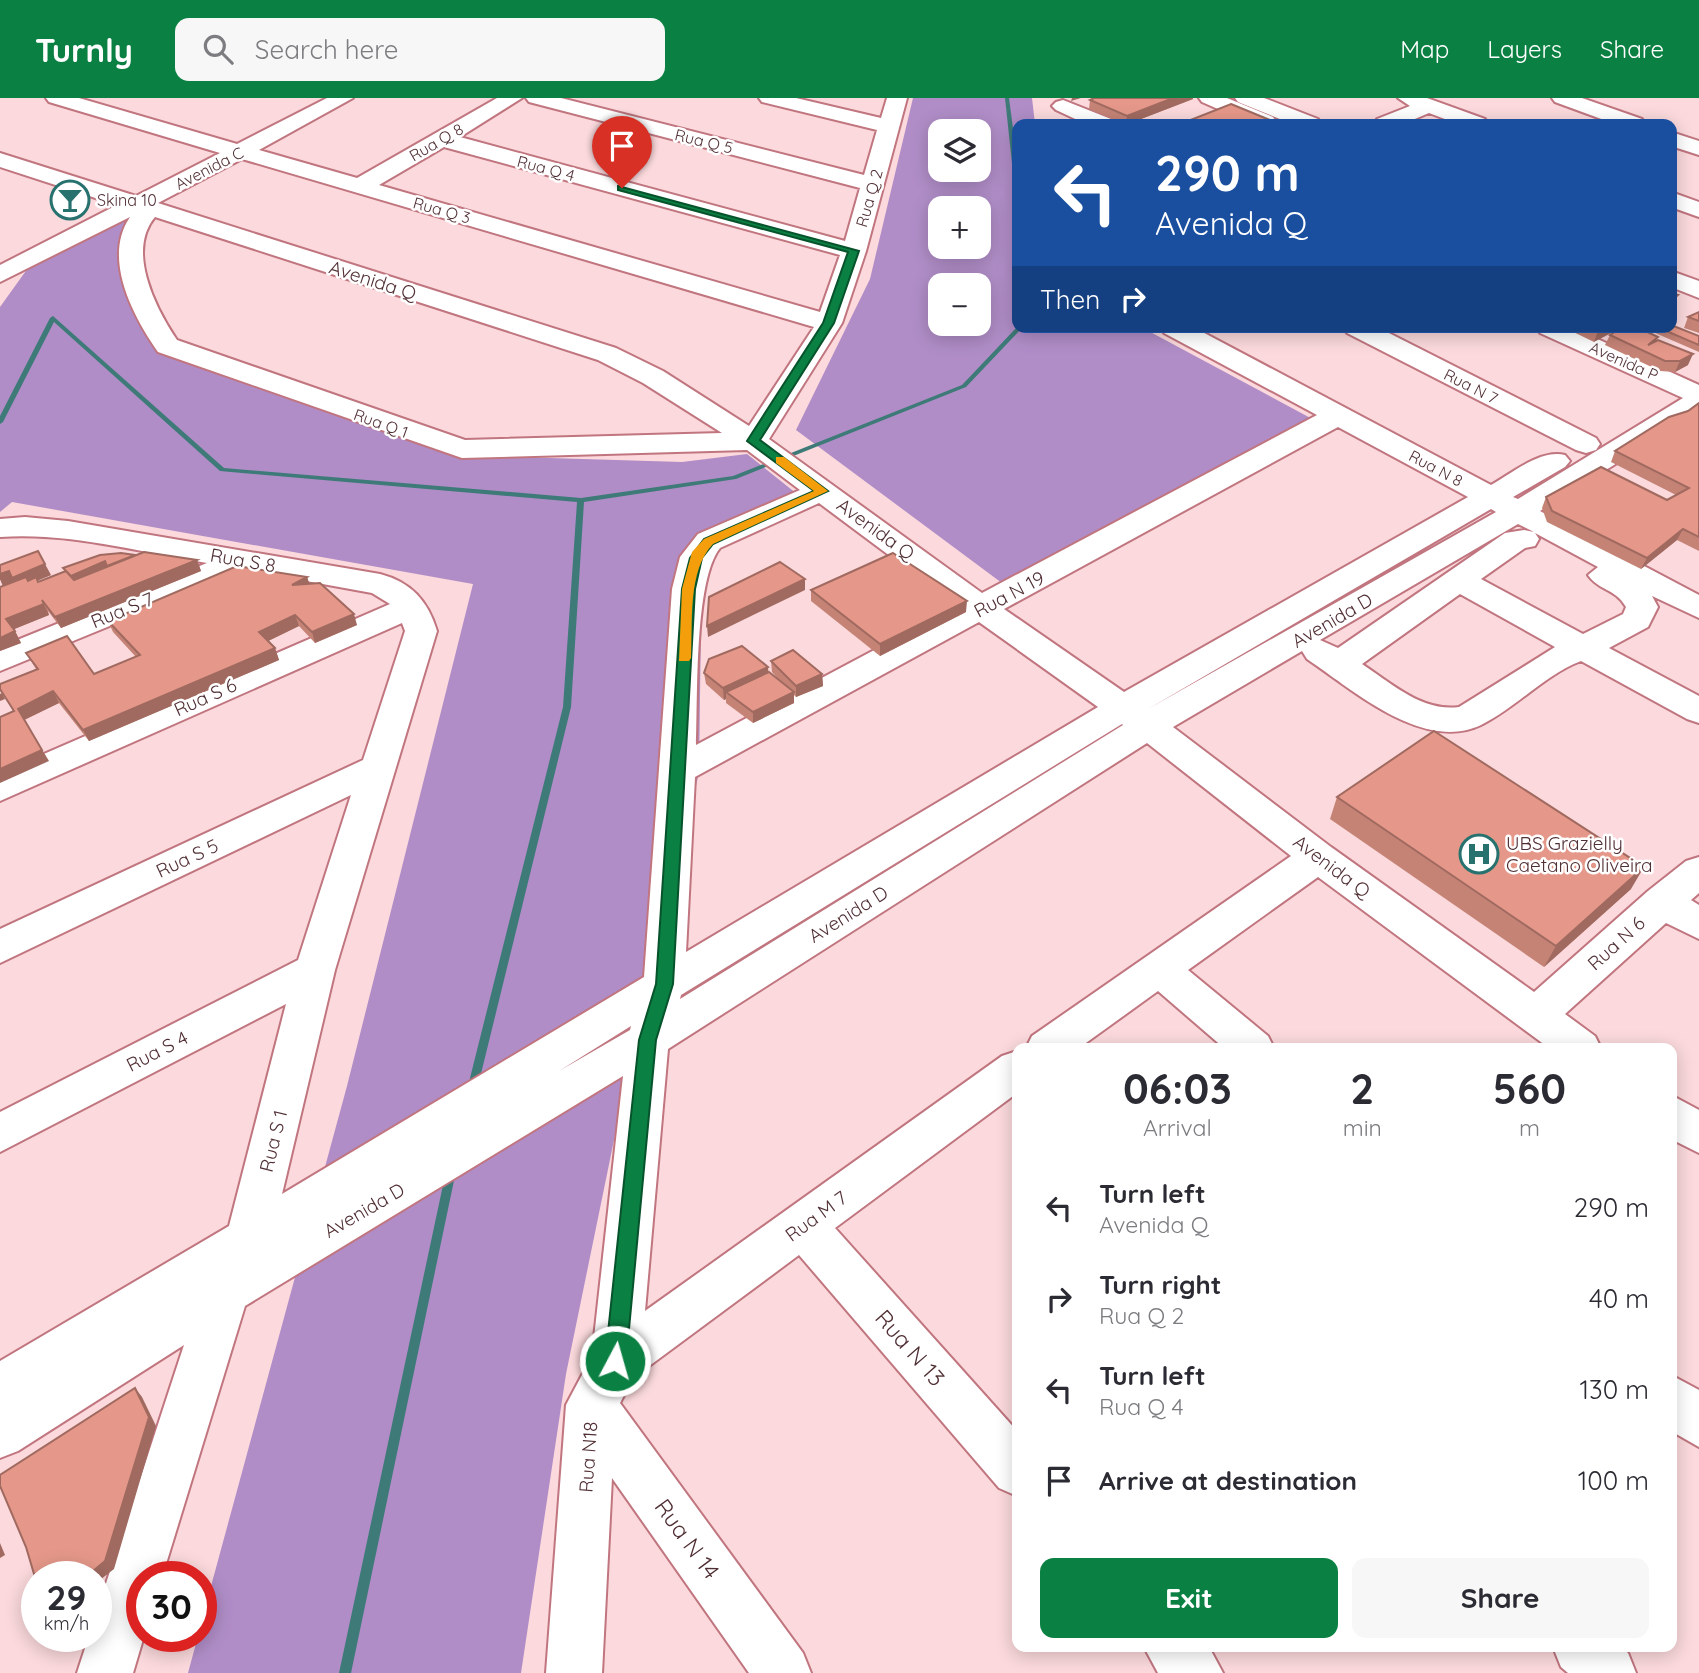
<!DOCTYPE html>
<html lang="en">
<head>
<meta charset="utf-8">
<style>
  :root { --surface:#fff; --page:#f7f7f7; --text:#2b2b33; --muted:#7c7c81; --accent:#0b8043 }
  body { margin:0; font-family:Quicksand,sans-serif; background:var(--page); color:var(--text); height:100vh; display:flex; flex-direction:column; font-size:26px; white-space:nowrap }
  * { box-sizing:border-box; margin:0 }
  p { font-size:23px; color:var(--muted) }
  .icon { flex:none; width:38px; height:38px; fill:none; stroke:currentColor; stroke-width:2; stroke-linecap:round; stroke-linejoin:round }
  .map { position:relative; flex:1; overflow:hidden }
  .sheet { position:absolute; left:1012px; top:945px; width:665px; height:609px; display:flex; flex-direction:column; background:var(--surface); border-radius:14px; box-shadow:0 4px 18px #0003 }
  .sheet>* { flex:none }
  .top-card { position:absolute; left:1012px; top:21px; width:665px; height:214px; border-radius:14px; box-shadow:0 4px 18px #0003; background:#1a4fa0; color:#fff; overflow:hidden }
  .buttons { position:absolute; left:928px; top:21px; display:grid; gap:14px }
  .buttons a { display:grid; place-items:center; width:63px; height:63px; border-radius:14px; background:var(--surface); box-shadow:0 4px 18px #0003; font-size:35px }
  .speed { position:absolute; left:21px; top:1463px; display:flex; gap:14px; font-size:35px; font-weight:700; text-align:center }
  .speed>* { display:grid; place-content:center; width:91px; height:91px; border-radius:50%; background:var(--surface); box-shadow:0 4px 18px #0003; line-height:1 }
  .speed small { font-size:18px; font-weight:400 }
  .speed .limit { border:10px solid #d22; background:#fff; color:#111 }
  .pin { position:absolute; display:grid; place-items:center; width:60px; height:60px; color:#fff; margin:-72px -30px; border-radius:50% 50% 50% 0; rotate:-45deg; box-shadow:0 0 7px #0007 }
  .pin .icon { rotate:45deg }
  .me { position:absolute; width:77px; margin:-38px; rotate:6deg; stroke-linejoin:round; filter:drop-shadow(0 0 5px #0008) }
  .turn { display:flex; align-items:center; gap:24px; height:147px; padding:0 28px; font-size:32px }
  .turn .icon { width:91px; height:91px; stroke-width:2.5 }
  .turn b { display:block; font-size:49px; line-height:60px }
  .then { display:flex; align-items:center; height:66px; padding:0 28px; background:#0003; gap:14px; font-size:26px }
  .eta { display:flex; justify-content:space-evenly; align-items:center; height:119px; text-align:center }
  .eta b { font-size:42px; font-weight:700; line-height:49px }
  .primary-button { display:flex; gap:14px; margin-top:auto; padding:14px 28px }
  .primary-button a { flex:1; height:80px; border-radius:14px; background:var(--accent); color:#fff; font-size:28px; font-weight:700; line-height:80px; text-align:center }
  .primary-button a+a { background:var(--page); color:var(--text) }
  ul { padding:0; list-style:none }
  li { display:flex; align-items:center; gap:21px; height:91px; padding:0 28px }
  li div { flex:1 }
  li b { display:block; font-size:26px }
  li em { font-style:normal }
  header { display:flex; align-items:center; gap:42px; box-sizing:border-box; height:98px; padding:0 35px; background:var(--accent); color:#fff }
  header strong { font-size:33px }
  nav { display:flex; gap:38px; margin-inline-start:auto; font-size:24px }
  .search { width:490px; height:63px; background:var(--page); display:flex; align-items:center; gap:18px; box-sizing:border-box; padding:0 24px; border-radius:14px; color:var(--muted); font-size:26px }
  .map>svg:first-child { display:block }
  .forest { fill:#b08dc7; fill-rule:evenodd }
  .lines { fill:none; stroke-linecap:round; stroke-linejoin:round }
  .stream { fill:#3e7a78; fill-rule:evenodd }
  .minor-casing { stroke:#c0757f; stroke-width:4 }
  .major-casing { stroke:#c0757f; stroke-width:4 }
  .minor { fill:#fff; fill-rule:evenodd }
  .major { fill:#fff; fill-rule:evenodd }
  .wall { fill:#c58376 }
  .shaded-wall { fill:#a06a60 }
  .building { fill:#e59889; stroke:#a06a60; stroke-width:2 }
  .route { fill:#0b8043; stroke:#07532c; stroke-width:2 }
  .slow { fill:#f59e0b }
  .labels { text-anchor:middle; stroke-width:5; stroke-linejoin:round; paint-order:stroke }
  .far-street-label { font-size:16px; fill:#513035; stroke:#fff }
  .far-poi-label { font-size:16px; fill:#513035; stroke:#fff; text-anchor:start }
  .street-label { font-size:19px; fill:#513035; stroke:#fff }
  .poi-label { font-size:19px; fill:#513035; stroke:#fff; text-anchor:start }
  .near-street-label { font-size:23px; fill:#513035; stroke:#fff }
</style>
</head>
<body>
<header>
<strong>Turnly</strong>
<div class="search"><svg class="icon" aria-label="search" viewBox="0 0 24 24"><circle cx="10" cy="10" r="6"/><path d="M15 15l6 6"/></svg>Search here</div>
<nav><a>Map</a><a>Layers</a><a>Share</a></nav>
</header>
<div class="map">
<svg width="1699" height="1575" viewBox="0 0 1699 1575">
  <rect width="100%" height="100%" fill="#fbd9dc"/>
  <g class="forest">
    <path d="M913,0H1032L1035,26H1017V229H1141L1316,323L1010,491L796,332L870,181ZM940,33H978V72H940ZM940,110H978V149H940ZM940,187H978V226H940Z"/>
    <polygon points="128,118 127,165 160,251 455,357 682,364 747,356 812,408 702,446 699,675 638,925 566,1276 521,1575 188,1575 198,1538 201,1538 201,1525 347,988 473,486 12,404 0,414 0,209 28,170"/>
  </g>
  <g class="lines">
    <g class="stream">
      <polygon points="1005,0 1009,0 1017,61 1017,85 1014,84"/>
      <polygon points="53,218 224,370 581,400 733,378 962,287 1017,229 1023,229 966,289 736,381 584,404 571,609 477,992 475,995 472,996 469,995 467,992 563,609 577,404 220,373 54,224 3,324 0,326 0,318 50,220"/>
      <polygon points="451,1069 455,1070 456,1073 351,1575 339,1575 446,1073 447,1070"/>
    </g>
    <defs>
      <g id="minor">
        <path d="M46,0H79L237,46L327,0H353L259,52L357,80L497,0H522L460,39L845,143L860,90L529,4L526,0H561L864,77L877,32L762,4L759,0H796L881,20L887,0H907L866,153L842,225L769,341L982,495L1317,317L1164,235L1160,229H1193L1491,387C1512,375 1541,351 1565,357L1570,363L1565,369L1513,399L1518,401L1683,300L1540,235L1536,229H1571L1699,287V314L1540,413L1699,497V520L1652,498L1658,509L1648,529L1609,550L1699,598V625L1687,621L1581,563C1544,577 1516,610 1481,627C1423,655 1352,591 1307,561L1302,553L1173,629L1331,749L1534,894L1648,793L1686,763L1699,759V795L1691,802L1699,807V841L1666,825L1565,916L1595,938L1601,950H1549L1318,779L1188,872L1268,938L1274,950H1224L1158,893L1079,950H1026L1032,938L1291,758L1147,645L668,951L645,1213L1002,958L1017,953V995L835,1130L1017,1333V1398L999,1390L799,1157L633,1280L620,1305L803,1555L811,1575H749L612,1380L602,1575H546L566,1307L592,1258L623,978L245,1208L162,1479H142L144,1538L133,1575H77L89,1538H96V1516L184,1247L18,1353L0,1360V1263L229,1128L286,906L0,1054V1014L298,862L351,697L0,865V831L363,662L405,533L402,525L0,703V675L390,506L372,495L246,472L0,573V549L207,465C139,454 69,434 0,439V421L25,419L68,423L380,476C411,484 428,503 437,533L335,872L282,1096L644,879L672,491L680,459L698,436L800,392L747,352L462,360L158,254C133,218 102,160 130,119L0,184V167L117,107L0,69V55L136,98L220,55L49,4ZM444,49L840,157L820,214L379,87ZM242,61L814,229L749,328L663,273L616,250L158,105ZM155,119L598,262L643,285L722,335L465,342L177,242C156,211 126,153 155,119ZM1338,329L1468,399L1124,594L1004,511ZM819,405L957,508L696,647C698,601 694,482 720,450ZM1491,411L1496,414L1148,611ZM1518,426L1534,434L1524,432L1505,435L1338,550L1320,542ZM1535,435L1598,469L1588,477C1599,493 1615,490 1626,509L1623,516L1583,536L1481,481L1525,450L1535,448L1539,441ZM1460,496L1555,549L1459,609C1422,614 1391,585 1362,566ZM979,524L1098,609L686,854L695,679ZM1122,626L1123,627L680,901L681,897ZM631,928L630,932L559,973Z"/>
        <polygon points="1398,0 1427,0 1485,21 1488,26 1458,26 1429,15 1403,26 1374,26 1377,21 1410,8"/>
        <polygon points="1552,0 1582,0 1642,21 1645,26 1615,26 1555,4"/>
        <polygon points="1063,2 1111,21 1114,26 1086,26 1056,12 1052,8 1056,4"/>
        <polygon points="1671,34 1699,43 1699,57 1671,48"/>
        <polygon points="1671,94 1699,104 1699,119 1671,109"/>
        <polygon points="1343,229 1377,229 1596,340 1600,346 1596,352 1586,355 1576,352 1347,235"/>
        <polygon points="1671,997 1699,1012 1699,1055 1671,1041"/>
        <polygon points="1671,1277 1699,1292 1699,1349 1671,1333"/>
        <polygon points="1144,1549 1209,1549 1223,1575 1158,1575"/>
        <polygon points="1553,1549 1621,1549 1628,1555 1636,1575 1568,1575 1561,1569"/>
      </g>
      <g id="major">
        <polygon points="1199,0 1227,0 1273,19 1276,24 1252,26 1202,4"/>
        <polygon points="1235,0 1264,0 1318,21 1321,26 1292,26 1238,4"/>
        <polygon points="1671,173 1699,183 1699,200 1671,189"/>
      </g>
    </defs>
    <use href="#minor" class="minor-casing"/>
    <use href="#major" class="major-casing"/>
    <use href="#minor" class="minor"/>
    <use href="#major" class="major"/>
  </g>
  <g class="wall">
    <polygon points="1094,0 1193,0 1193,1 1128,26 1123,26 1089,11 1090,2"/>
    <polygon points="1699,214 1699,235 1684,230 1688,219"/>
    <polygon points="1563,229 1617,229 1594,244"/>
    <polygon points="1655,229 1671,229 1699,238 1699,254 1653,234"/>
    <polygon points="1610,237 1657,243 1688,267 1675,274 1660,273 1605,247"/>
    <polygon points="1699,305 1699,453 1677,442 1641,471 1547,424 1542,410 1546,399 1667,402 1676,397 1611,364 1615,353 1688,313"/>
    <polygon points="135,457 197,462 201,473 61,530 48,513 49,517 14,531 21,545 0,553 3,488 0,481 0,467 51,477 38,482 39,484"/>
    <polygon points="307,479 309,486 357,527 315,545 299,528 268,543 275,550 279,562 89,643 59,605 24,622 49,663 0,593 36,571 26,555 94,576 136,559 113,534 108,523"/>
    <polygon points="811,492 966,514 880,558 811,503"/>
    <polygon points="771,563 822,576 823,588 796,599 794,597 794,605 753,625 726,605 726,601 724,602 706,586 704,575 768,569 768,574 780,583 772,574"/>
    <polygon points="1337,699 1631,791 1544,869 1330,721"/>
  </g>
  <g class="shaded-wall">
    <polygon points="1072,0 1081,0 1071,3"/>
    <polygon points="1173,0 1193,0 1193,1 1128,26 1126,26 1127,18"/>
    <polygon points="1270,22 1269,26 1259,26"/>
    <polygon points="1678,197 1673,208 1671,209 1671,202"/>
    <polygon points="1606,229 1617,229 1615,233 1594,244 1598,233"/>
    <polygon points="1693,256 1688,267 1675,274 1680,263"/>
    <polygon points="1683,431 1677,442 1641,471 1647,460"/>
    <polygon points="197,462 201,473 61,530 55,519"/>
    <polygon points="105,463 107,469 72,484 69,478"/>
    <polygon points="45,466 51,477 18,491 12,480"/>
    <polygon points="9,473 15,485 3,488 0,481 0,476"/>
    <polygon points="307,479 311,490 292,487"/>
    <polygon points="805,481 805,492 708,539 707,528"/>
    <polygon points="42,502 49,517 12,532 6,521"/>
    <polygon points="967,503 966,514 880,558 880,546"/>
    <polygon points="354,516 357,527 315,545 312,534"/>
    <polygon points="295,517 299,528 264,545 259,534"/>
    <polygon points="15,533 21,545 0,553 0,540"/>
    <polygon points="275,550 279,562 89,643 83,632"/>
    <polygon points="768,569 769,581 726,594 726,601 724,602 723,590"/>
    <polygon points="822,576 823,588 796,599 796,588"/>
    <polygon points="53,593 59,605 24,622 18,611"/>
    <polygon points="794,594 794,605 753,625 753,614"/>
    <polygon points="2,595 5,601 0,603 0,596"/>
    <polygon points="42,652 49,663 0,685 0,671"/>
    <polygon points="1644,769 1631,791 1544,869 1556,848"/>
    <polygon points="135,1290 142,1299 156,1328 114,1471 96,1485 96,1479 86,1479"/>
    <polygon points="0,1445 5,1457 0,1460"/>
  </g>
  <g class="building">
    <polygon points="1094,0 1173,0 1127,18 1090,2"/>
    <polygon points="1231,6 1270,22 1259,26 1205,26 1193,21"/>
    <polygon points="1192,22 1200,26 1183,26"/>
    <polygon points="1671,195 1678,197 1671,202"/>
    <polygon points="1699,214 1699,223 1688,219"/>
    <polygon points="1671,227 1699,238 1699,247 1657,229 1671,229"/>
    <polygon points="1589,229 1606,229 1598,233"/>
    <polygon points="1622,229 1637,229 1658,239 1648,247 1658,242 1693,256 1680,263 1665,263 1610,237"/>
    <polygon points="1699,305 1699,439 1683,431 1647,460 1552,413 1546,399 1601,369 1667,402 1689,390 1615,353 1669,319 1688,313"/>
    <polygon points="38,453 45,466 12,480 9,473 0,476 0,467"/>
    <polygon points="144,454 197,462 55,519 42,502 44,506 6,521 15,533 0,540 0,489 26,479 28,483 36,479 38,484 66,473 74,482"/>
    <polygon points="121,455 135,457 107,468 105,463 71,478 63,470 100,457"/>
    <polygon points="893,455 967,503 880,546 811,492"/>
    <polygon points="780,464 805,481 707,528 709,499"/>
    <polygon points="237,468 307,479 292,487 320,485 354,516 312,534 295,517 259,534 275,550 83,632 53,593 18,611 42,652 0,671 0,619 14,613 0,591 0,586 38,571 26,555 67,538 94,576 140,557 108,523"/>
    <polygon points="742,548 768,569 723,590 704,575 709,561"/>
    <polygon points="793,552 822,576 796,588 771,563"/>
    <polygon points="769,574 794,594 753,614 726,594"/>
    <polygon points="1434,633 1644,769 1556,848 1337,699"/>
    <polygon points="135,1290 149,1319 105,1463 86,1479 37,1479 37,1486 26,1449 0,1388 0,1377"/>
  </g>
  <polygon class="route" points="618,88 859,153 834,225 760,342 828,393 713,446 702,460 695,491 673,886 656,942 626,1263 623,1270 615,1273 608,1270 605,1263 639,942 656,886 682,491 690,460 704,441 814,393 747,343 823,225 848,154 618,92"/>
  <path class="slow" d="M776,359H784L828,393L713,446C687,473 693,525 691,560L689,563H679L682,491L692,454L704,441L814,393L776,365Z"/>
  <defs>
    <symbol id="bar-ring" viewBox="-11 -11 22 22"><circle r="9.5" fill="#fff" stroke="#27716e" stroke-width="1.5"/><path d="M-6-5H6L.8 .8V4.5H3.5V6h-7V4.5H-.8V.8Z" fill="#27716e"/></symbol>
    <symbol id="hospital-ring" viewBox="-11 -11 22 22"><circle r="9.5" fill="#fff" stroke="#27716e" stroke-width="1.5"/><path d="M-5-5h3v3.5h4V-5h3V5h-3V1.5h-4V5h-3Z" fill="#27716e"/></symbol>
  </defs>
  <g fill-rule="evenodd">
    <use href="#bar-ring" x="48" y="80" width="44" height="44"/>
    <use href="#hospital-ring" x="1457" y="734" width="44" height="44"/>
  </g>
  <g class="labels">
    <g class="far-street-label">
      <text transform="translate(704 43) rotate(14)" y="6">Rua Q 5</text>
      <text transform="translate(436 44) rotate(-30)" y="6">Rua Q 8</text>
      <text transform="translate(209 70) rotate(-27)" y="6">Avenida C</text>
      <text transform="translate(546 70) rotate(15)" y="6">Rua Q 4</text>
      <text transform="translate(869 100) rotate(-74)" y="6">Rua Q 2</text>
      <text transform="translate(442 112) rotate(16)" y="6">Rua Q 3</text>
      <text transform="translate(1624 263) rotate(24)" y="6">Avenida P</text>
      <text transform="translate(1471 288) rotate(27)" y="6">Rua N 7</text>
      <text transform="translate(381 325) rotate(20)" y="6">Rua Q 1</text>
      <text transform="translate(1436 370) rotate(28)" y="6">Rua N 8</text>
    </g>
    <g class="far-poi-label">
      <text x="97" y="108">Skina 10</text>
    </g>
    <g class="street-label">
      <text transform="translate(373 182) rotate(18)" y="7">Avenida Q</text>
      <text transform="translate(876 431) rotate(36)" y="7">Avenida Q</text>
      <text transform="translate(243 462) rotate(10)" y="7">Rua S 8</text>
      <text transform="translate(1009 496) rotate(-28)" y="7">Rua N 19</text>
      <text transform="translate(122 512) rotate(-22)" y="7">Rua S 7</text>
      <text transform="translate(1332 522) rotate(-30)" y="7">Avenida D</text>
      <text transform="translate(205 599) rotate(-24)" y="7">Rua S 6</text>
      <text transform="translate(187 760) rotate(-25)" y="7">Rua S 5</text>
      <text transform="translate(1332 768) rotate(37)" y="7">Avenida Q</text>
      <text transform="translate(848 816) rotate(-32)" y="7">Avenida D</text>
      <text transform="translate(1616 845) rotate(-42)" y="7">Rua N 6</text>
      <text transform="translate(157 953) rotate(-27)" y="7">Rua S 4</text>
      <text transform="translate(273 1043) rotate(-76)" y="7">Rua S 1</text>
      <text transform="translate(364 1112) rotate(-30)" y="7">Avenida D</text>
      <text transform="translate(816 1118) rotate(-36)" y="7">Rua M 7</text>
      <text transform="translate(588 1359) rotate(-86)" y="7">Rua N18</text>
    </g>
    <g class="poi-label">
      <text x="1506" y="752">UBS Grazielly<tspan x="1506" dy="22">Caetano Oliveira</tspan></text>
    </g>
    <g class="near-street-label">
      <text transform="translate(910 1250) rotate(49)" y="8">Rua N 13</text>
      <text transform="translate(687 1441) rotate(54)" y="8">Rua N 14</text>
    </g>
  </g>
</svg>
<div class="buttons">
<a><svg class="icon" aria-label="layers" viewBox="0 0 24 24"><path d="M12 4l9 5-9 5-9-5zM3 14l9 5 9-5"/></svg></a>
<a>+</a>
<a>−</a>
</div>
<div class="speed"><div>29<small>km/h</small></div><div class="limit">30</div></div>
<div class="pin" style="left:622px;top:90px;background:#d93025"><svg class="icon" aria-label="arrive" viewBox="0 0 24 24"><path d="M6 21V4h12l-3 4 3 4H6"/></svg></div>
<svg class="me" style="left:615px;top:1263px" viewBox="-20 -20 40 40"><circle r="17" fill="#0b8043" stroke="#fff" stroke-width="3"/><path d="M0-11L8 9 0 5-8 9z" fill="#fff"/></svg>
<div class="top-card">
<div class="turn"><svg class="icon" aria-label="left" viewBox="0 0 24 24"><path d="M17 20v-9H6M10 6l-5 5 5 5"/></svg><div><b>290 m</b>Avenida Q</div></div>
<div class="then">Then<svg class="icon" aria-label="right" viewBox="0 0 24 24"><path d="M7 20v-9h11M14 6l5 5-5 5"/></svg></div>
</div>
<section class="sheet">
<div class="eta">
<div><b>06:03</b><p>Arrival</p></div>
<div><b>2</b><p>min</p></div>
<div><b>560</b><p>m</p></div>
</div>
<ul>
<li><svg class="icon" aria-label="left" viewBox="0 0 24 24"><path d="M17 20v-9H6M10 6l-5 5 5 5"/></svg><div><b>Turn left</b><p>Avenida Q</p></div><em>290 m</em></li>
<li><svg class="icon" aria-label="right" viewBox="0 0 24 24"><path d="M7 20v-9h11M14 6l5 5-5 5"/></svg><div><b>Turn right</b><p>Rua Q 2</p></div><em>40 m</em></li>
<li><svg class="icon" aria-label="left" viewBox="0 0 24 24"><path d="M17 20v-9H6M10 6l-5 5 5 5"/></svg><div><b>Turn left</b><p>Rua Q 4</p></div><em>130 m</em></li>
<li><svg class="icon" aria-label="arrive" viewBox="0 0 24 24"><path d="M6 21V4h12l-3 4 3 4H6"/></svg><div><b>Arrive at destination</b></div><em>100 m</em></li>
</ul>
<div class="primary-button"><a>Exit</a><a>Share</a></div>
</section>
</div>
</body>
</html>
